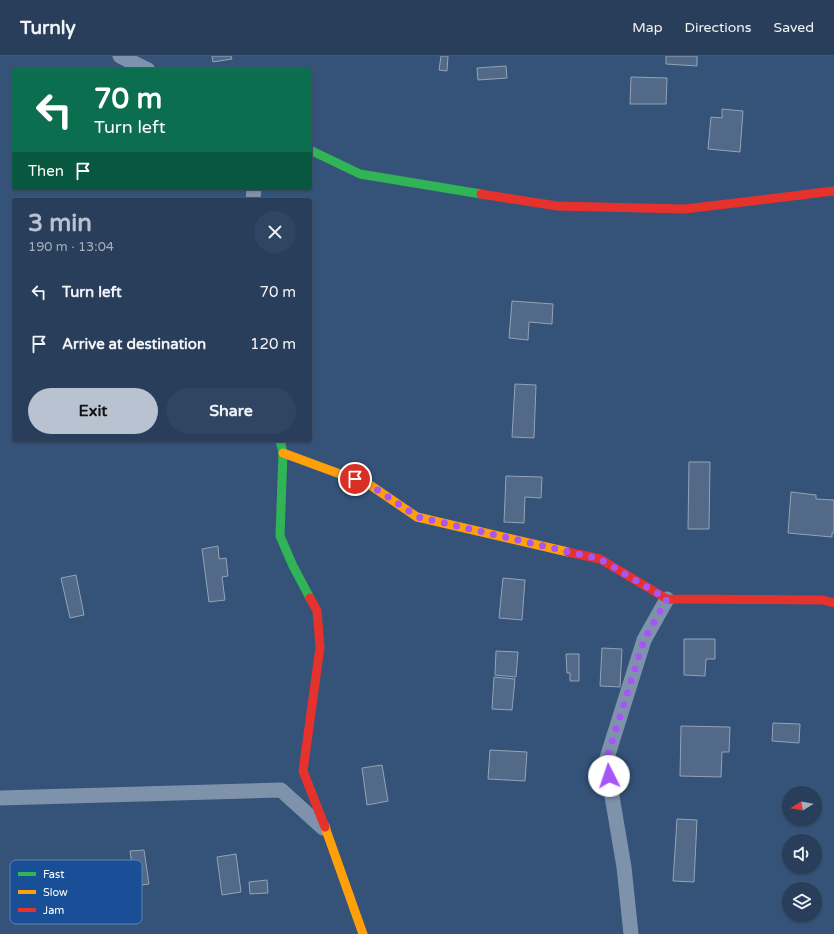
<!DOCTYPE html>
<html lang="en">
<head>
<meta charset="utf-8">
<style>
  :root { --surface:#283e5b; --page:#304561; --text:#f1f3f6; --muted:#a5aebb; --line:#445771; --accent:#b8c2d0 }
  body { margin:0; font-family:"Varela Round",sans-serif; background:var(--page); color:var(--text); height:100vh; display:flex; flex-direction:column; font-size:15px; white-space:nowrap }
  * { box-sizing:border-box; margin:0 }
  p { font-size:13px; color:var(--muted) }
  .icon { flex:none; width:22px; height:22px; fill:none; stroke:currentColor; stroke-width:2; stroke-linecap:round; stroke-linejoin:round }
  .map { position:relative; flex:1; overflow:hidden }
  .side { position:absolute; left:12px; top:142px; width:300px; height:244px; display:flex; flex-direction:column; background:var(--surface); border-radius:4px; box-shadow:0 1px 3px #0004,0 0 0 1px var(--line) }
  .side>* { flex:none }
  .hud { position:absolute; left:12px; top:12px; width:300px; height:122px; border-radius:4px; box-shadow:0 1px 3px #0004,0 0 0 1px var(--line); background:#0b6e4f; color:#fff; overflow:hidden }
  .needle { width:26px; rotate:259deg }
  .tools { position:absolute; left:782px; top:730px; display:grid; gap:8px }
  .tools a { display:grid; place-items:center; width:40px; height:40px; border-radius:50%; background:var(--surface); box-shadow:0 1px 3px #0004,0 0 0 1px var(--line); font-size:20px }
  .pin { position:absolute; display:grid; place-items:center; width:34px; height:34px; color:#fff; margin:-17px; border:2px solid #fff; border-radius:50%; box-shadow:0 1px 4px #0007 }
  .me { position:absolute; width:44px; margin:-22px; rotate:356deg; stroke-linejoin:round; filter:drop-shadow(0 0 3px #0008) }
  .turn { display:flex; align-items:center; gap:14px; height:84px; padding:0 16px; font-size:18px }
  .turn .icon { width:52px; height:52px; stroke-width:2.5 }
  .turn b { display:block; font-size:28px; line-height:34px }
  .then { display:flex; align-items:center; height:38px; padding:0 16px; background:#0003; gap:8px; font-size:15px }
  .round { display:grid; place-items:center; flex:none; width:42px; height:42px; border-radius:21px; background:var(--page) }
  .overview { display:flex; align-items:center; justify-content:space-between; height:68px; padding:0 16px }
  h1 { font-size:24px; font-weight:800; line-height:30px; color:var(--accent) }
  .action { display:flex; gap:8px; margin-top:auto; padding:8px 16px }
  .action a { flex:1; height:46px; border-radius:24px; background:var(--accent); color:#111; font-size:16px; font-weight:800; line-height:46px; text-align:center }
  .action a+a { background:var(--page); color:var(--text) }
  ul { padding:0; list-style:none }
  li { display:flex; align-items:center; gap:12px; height:52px; padding:0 16px }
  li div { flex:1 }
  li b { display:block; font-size:15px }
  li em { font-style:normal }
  header { display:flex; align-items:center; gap:24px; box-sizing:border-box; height:56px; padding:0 20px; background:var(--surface); border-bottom:1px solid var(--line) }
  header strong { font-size:19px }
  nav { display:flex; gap:22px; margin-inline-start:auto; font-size:14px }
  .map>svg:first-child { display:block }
  .building { fill:#526a88; stroke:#93a3b9 }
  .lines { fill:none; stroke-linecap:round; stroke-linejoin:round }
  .street { stroke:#7e92ab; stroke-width:15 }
  .fast { stroke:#30b455; stroke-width:9 }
  .slow { stroke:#ff9f0a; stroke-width:9 }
  .jam { stroke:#e5322d; stroke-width:9 }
  .route { stroke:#a855f7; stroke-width:7; stroke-dasharray:0 12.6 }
  .key { fill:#184f96; stroke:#5d84b6; stroke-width:1 }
  .key-label { font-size:11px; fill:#fff }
</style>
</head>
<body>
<header>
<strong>Turnly</strong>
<nav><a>Map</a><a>Directions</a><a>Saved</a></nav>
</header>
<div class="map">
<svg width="834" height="878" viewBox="0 0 834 878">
  <rect width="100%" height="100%" fill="#355279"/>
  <g class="building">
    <polygon points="212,0 231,0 232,3 213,6"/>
    <polygon points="441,0 448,0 447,15 439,14"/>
    <polygon points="666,0 697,0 697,10 666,8"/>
    <polygon points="506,10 507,22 478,24 477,12"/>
    <polygon points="631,21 667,22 666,48 630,48"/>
    <polygon points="722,53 743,55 740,96 708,93 711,61 722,62"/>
    <polygon points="512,245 553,248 552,268 529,266 528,284 509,282"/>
    <polygon points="515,328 536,329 534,382 512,381"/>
    <polygon points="689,406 710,406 709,473 688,473"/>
    <polygon points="506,420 542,421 541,442 525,441 524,467 504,466"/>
    <polygon points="791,436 816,439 816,443 834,444 834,477 832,477 832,481 788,477"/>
    <polygon points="218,490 219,503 226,502 228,520 222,521 225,544 209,546 202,493"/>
    <polygon points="76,519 84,559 70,562 61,522"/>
    <polygon points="503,522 525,524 522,564 499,562"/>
    <polygon points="684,583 715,583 715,603 706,603 705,620 684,619"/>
    <polygon points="602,592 622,593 620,631 600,630"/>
    <polygon points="496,595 518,596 516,621 495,619"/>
    <polygon points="566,598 579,598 579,625 570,625 570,617 567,617"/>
    <polygon points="494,621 515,623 512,654 492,653"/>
    <polygon points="773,667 800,668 799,687 772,685"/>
    <polygon points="681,670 730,671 729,696 722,696 721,721 680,720"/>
    <polygon points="490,694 527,696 525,725 488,723"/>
    <polygon points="382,709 388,745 367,749 362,712"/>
    <polygon points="677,763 697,764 694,826 673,825"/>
    <polygon points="144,794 149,828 135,830 130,795"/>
    <polygon points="236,798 241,836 222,839 217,801"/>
    <polygon points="267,824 268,837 250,838 249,826"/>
  </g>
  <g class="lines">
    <g class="street">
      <polyline points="120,0 148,14"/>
      <polyline points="253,144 254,132"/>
      <polyline points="0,742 281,734 323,772"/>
      <polyline points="631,878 624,811 606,705 644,584 667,543"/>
    </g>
    <g class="fast">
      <polyline points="310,94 360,118 481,138"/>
      <polyline points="280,384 283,397 280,480 293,510 310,542"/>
    </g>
    <g class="slow">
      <polyline points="283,397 370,429 417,461 568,496"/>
      <polyline points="325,771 363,878"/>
    </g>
    <g class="jam">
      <polyline points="481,138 557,150 685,153 834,135"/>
      <polyline points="568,496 600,503 667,543 823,544 834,547"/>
      <polyline points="310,542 317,555 320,591 303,715 325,771"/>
    </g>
  </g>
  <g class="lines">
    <polyline class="route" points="355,423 370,429 418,461 600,503 667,543 644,584 606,705 609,720"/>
  </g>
  <rect x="10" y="804" width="132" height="64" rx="6" class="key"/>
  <rect x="18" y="816" width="18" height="4" fill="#30b455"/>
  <rect x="18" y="834" width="18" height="4" fill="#ff9f0a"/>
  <rect x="18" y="852" width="18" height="4" fill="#e5322d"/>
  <g class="key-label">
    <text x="43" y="822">Fast</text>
    <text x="43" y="840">Slow</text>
    <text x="43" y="858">Jam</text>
  </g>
</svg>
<div class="tools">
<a><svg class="needle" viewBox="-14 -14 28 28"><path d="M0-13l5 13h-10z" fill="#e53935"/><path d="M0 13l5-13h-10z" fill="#a5aebb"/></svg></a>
<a><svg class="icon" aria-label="sound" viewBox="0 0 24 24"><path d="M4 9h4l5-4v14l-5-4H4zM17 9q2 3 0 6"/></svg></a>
<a><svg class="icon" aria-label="layers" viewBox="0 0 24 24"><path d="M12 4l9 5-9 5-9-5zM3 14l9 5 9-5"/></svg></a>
</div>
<div class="pin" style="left:355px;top:423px;background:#d93025"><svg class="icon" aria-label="arrive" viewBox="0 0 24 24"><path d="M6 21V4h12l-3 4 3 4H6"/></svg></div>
<svg class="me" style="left:609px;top:720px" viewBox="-20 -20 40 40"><circle r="19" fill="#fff"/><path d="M0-13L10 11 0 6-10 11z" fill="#a855f7"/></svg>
<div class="hud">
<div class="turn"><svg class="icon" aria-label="left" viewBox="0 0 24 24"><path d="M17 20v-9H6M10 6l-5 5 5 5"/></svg><div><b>70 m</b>Turn left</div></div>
<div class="then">Then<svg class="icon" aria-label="arrive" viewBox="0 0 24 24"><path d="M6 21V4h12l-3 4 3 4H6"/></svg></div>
</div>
<section class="side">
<div class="overview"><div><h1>3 min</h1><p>190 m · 13:04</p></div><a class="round"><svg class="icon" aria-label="close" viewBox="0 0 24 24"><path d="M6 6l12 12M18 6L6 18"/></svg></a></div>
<ul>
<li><svg class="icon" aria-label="left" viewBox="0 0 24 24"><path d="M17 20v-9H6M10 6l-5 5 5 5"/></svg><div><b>Turn left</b></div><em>70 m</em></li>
<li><svg class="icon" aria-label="arrive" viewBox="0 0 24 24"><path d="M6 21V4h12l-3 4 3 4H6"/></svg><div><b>Arrive at destination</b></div><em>120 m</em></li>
</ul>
<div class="action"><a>Exit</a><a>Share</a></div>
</section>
</div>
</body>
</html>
